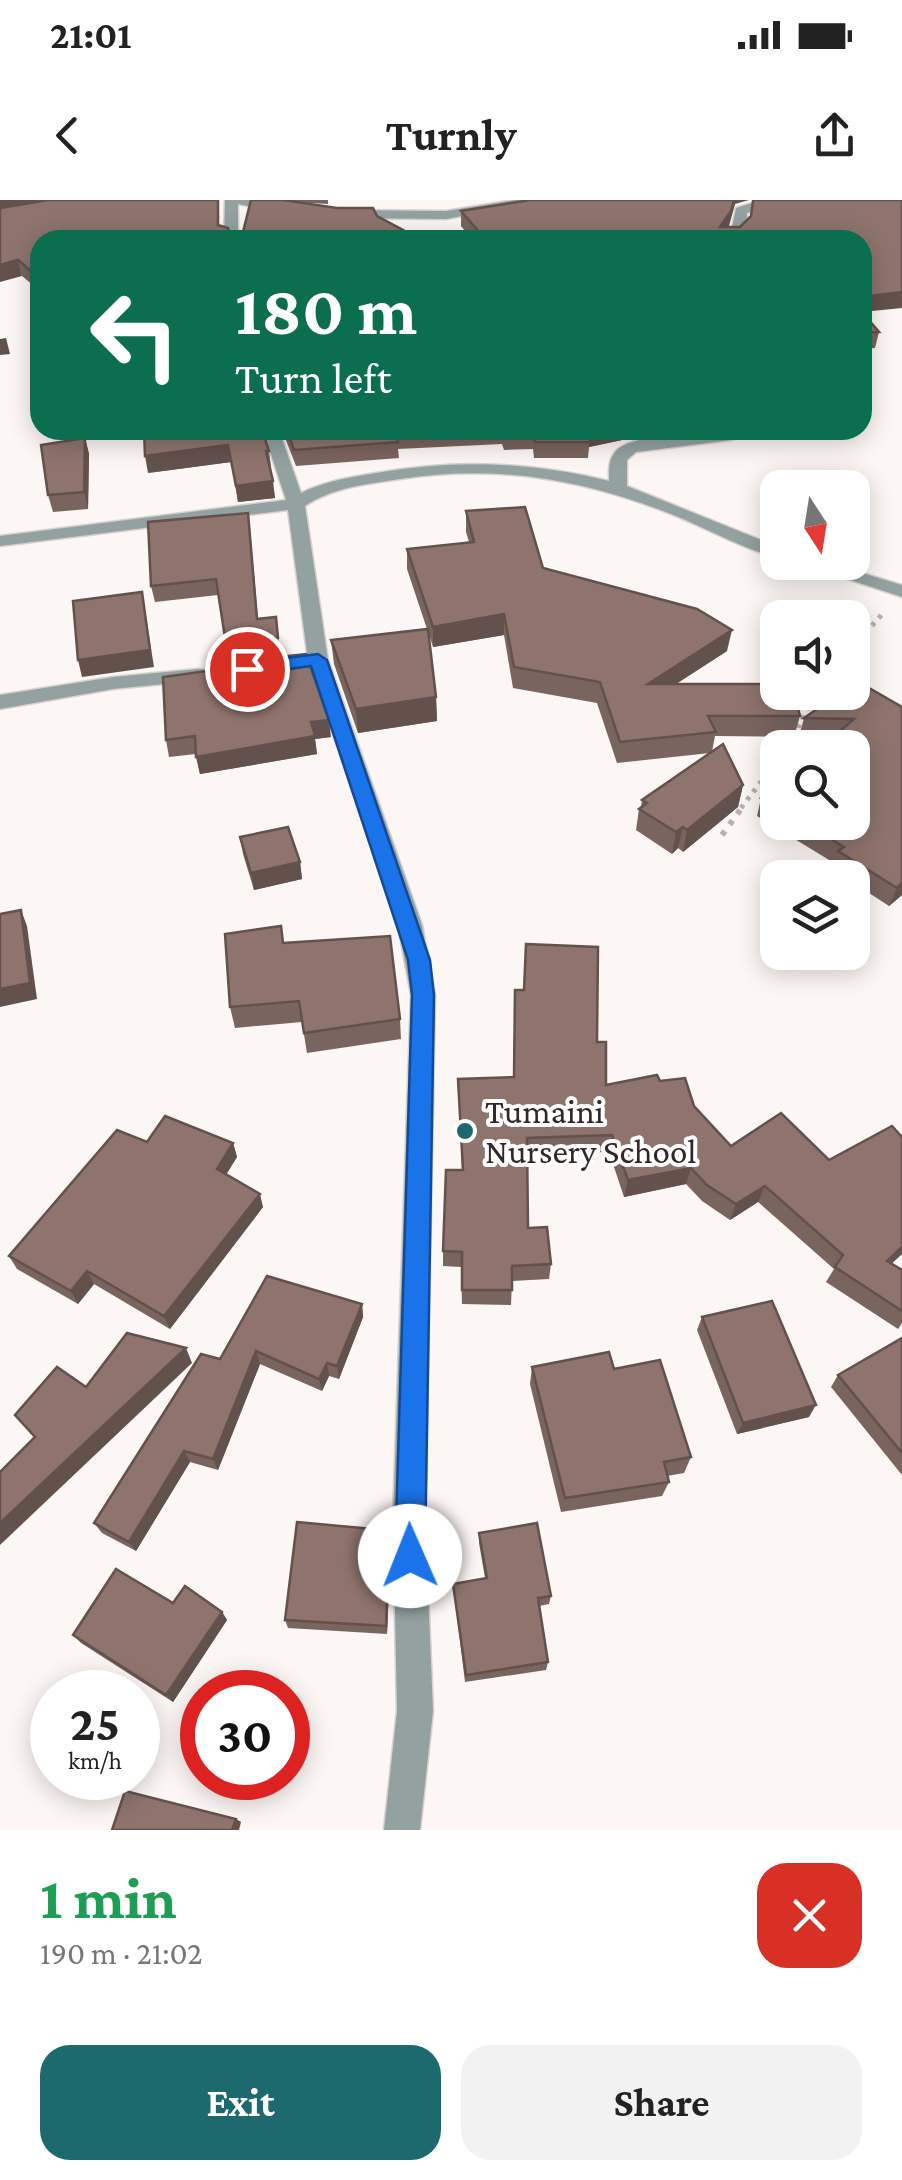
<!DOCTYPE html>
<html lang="en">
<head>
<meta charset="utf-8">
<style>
  :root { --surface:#fff; --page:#f2f2f2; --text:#222; --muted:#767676; --accent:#1d6a6e }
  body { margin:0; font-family:"Crimson Pro",serif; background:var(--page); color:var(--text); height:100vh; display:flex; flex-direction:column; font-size:38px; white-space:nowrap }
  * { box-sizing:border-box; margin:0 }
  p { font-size:32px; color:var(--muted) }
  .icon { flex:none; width:55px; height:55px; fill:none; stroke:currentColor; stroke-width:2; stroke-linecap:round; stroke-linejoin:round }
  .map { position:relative; height:1630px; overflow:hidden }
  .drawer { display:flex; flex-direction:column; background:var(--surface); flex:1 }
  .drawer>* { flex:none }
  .top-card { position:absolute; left:30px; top:30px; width:842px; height:210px; border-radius:30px; box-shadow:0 5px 25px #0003; background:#0b6e4f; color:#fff; overflow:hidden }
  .needle { width:65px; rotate:168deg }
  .fabs { position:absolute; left:760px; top:270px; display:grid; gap:20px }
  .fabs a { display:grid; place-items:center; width:110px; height:110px; border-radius:20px; background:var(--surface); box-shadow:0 5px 25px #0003; font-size:50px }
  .speed { position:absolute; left:30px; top:1470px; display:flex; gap:20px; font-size:50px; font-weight:700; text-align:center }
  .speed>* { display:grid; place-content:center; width:130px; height:130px; border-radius:50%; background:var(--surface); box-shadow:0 5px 25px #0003; line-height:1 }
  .speed small { font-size:25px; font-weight:400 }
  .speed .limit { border:15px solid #d22; background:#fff; color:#111 }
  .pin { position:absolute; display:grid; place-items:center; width:85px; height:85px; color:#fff; margin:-42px; border:5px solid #fff; border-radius:50%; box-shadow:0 2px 10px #0007 }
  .me { position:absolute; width:110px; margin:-55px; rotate:359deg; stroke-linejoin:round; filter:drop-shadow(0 0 8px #0008) }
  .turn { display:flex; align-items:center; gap:35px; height:210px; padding:0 40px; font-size:45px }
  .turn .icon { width:130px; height:130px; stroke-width:2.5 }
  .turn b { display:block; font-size:70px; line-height:85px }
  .round { display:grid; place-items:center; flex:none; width:105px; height:105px; border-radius:30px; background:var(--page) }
  .headline { display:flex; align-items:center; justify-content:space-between; height:170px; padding:0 40px }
  h1 { font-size:60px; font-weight:700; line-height:75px; color:#1e9e55 }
  .primary-button { display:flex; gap:20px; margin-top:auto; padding:20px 40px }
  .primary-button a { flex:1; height:115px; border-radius:30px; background:var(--accent); color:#fff; font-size:40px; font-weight:700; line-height:115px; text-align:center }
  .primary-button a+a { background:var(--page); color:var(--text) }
  .status { display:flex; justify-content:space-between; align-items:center; height:70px; padding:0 50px; background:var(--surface); direction:ltr }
  .status svg { height:28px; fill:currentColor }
  header { display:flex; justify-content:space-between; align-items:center; height:130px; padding:0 40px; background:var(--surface); font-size:45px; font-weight:700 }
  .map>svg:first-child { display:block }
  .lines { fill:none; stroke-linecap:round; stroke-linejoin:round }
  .minor-casing { stroke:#d8d1cf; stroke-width:3 }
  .path-far1 { stroke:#b9b1af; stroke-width:5; stroke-dasharray:4 6; stroke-linecap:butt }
  .path { stroke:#b9b1af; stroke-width:6; stroke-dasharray:5 8; stroke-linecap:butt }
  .minor { fill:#93a1a1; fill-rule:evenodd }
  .wall { fill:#7a645e }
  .shaded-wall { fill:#63514c }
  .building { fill:#8e746d; stroke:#63514c; stroke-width:2.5 }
  .route { fill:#1a73e8; stroke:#114b97; stroke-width:2.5 }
  .poi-dot { fill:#1d6a6e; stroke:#fff; stroke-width:4 }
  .labels { text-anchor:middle; stroke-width:8; stroke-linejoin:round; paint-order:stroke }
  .poi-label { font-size:35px; fill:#322724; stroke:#fff; text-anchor:start }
</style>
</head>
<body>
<div class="status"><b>21:01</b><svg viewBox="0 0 49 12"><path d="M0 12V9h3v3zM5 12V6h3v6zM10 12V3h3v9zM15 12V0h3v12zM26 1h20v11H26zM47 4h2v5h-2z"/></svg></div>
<header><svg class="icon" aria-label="back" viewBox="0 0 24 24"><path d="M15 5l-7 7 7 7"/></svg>Turnly<svg class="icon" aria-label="share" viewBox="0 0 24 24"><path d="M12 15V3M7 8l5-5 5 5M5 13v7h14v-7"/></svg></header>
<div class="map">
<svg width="902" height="1630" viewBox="0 0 902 1630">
  <rect width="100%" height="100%" fill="#fcf6f4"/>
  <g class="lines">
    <defs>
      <g id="minor">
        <polygon points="225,0 257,0 289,9 282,13 238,4 238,40 224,40"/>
        <polygon points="515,0 547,0 446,19 341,18 334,14 341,10 446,11"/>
        <polygon points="762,0 777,2 747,13 746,29 735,40 720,40 732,28 736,8"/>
        <path d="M263,230H279L301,293C325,281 351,277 376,273C457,259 531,262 609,281C609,270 608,260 616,251C632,233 715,230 739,230L737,238L731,240L636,252L627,260V286L778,347V358C740,348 707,328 671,314C583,279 495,264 400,279C368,284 333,287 305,306L328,460L422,725L435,795L425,1318L433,1511L420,1630H384L397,1511L393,1318L411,795L398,725L308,460L288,310L0,346V336L286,300Z"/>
        <polygon points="796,362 826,362 902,385 902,397"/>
        <polygon points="198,469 205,470 205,480 113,489 0,509 0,495 113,477"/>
      </g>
    </defs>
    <use href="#minor" class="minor-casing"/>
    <g class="path-far1">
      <polyline points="852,448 885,411"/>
      <polyline points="796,548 799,526 815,492"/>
      <polyline points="741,608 760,583 778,570"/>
    </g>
    <polyline class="path" points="722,635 743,606"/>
    <use href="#minor" class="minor"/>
  </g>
  <g class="wall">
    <polygon points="0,0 221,17 40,40 40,91 22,76"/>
    <polygon points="251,0 328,0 328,4 294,2 377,16"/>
    <polygon points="735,4 728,27 862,40 472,40 461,26 461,11"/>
    <polygon points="862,112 879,132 875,148 862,149"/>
    <polygon points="282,230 686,230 655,233 589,247 588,258 534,258 533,249 504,250 502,244 398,249 399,258 296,266"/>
    <polygon points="85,238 89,254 88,309 53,312 48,295"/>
    <polygon points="269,251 271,267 270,267 275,298 238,302 231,262 148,273"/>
    <polygon points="466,311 543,368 727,451 676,484 800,516 794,537 715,536 712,552 743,585 738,607 683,652 678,648 672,654 636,630 639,609 641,607 642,600 710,553 617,563 597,503 513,488 504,435 433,447 429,434 436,497 437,521 358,533 334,464 331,440 427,429 407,369 407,349 469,342 466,332"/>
    <polygon points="250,328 258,419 276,417 280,454 228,460 218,395 155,402 151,386"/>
    <polygon points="163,477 331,537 315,539 317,554 200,574 196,554 169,557 166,540"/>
    <polygon points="902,507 902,695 889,706 852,682 852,678 845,678 832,669 834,663 757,616 761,598 778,584 778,622 852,622 832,537 799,537 804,518"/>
    <polygon points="240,637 300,662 302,679 254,690 243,654"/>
    <polygon points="284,743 400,819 401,839 307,853 302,822 235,828 230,807"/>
    <polygon points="515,790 597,842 606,885 660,881 694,906 731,946 829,960 902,937 902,1054 892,1063 902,1070 902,1123 898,1129 826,1082 834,1069 758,1002 730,1020 702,1001 686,984 624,997 609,952 527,954 528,1028 551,1064 549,1079 512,1081 511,1105 462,1104 461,1067 443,1066 443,1051 462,970 458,879 513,877"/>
    <polygon points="147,942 233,943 237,957 226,974 263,1007 170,1129 94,1084 78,1104 17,1069 9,1056"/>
    <polygon points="362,1104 363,1117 339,1179 329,1176 322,1191 260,1164 218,1270 190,1262 136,1351 102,1333 94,1323 220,1159"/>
    <polygon points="702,1117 809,1217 737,1234 697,1130"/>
    <polygon points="902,1138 902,1275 831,1187 838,1175"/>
    <polygon points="532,1167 614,1169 691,1257 684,1273 667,1276 669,1282 662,1296 561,1312 530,1184"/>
    <polygon points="372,1329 374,1339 373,1353 390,1364 387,1434 288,1428 285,1420"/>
    <polygon points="479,1333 551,1396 549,1404 539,1406 548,1462 546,1470 465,1482 453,1384 485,1378 479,1343"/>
    <polygon points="173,1403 222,1412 227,1420 173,1502 81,1443 73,1435"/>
  </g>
  <g class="shaded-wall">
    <polygon points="0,0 49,0 0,9"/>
    <polygon points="734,0 749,0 735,4 729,26 719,40 720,27"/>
    <polygon points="18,60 22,76 0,82 0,65"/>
    <polygon points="902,92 902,108 862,112 862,97"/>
    <polygon points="6,138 10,154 0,155 0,139"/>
    <polygon points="589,230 655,230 655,233 589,247"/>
    <polygon points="85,238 89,254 88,309 84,292"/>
    <polygon points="228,245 231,262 148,273 145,256"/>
    <polygon points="273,281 275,298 238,302 236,286"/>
    <polygon points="142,392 154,467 82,477 78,460"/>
    <polygon points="504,414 504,435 433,447 433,427"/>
    <polygon points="732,430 727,451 645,504 648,484"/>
    <polygon points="436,497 437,521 358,533 356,509"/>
    <polygon points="329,520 331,537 315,539 317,554 200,574 196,557 311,522"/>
    <polygon points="743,585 738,607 683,652 687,630"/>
    <polygon points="683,627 678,648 672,654 676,632"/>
    <polygon points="300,662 302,679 254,690 251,673"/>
    <polygon points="902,683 902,695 889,706 897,688"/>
    <polygon points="21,710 27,726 37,799 0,807 0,789"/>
    <polygon points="233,943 237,957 221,983 217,969"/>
    <polygon points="691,968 686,984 624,997 628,980"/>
    <polygon points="765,986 758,1002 730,1020 736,1004"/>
    <polygon points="260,994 263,1007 170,1129 164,1116"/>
    <polygon points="902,1047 902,1054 878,1076 887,1061"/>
    <polygon points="87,1071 94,1084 78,1104 71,1091"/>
    <polygon points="362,1104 363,1117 339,1179 337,1166"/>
    <polygon points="186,1148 192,1163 0,1345 0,1323"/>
    <polygon points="256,1151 260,1164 218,1270 213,1259"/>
    <polygon points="327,1163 329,1176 322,1191 319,1179"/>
    <polygon points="816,1205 809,1217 737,1234 743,1223"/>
    <polygon points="184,1251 190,1262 136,1351 129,1342"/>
    <polygon points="372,1329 374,1339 372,1362 370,1353"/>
    <polygon points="389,1354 390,1364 387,1434 386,1426"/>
    <polygon points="222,1412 227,1420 173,1502 166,1495"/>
    <polygon points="236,1619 241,1622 239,1630 232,1630"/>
  </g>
  <g class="building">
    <polygon points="48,0 218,0 218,25 228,28 231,40 40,40 40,79 18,60 0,65 0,8"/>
    <polygon points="251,0 283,0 337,8 373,8 377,16 422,40 241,40"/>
    <polygon points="530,0 734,0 731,11 720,27 740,27 751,16 753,1 755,0 902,0 902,92 862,97 862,40 486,40 461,11"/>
    <polygon points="862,112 879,132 862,133"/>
    <polygon points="144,230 262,230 269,251 266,251 273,281 236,286 228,245 145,256"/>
    <polygon points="287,230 450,230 396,233 398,242 294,250"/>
    <polygon points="504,230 591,230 589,230 590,242 535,242 534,232 505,233"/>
    <polygon points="85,238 84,292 48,295 41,245"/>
    <polygon points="525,307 543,368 697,409 732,430 648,484 778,484 778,492 794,492 800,516 708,516 716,532 620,542 600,482 514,467 504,414 433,427 407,349 474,342 466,311"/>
    <polygon points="248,313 257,419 276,417 278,438 226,444 216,379 151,386 148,322"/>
    <polygon points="142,392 150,450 78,460 73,401"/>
    <polygon points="428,429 436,497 356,509 331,440"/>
    <polygon points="306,454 329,520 311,522 315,536 196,557 195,536 166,540 163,477 229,468 229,462"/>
    <polygon points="857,481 902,507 902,683 897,688 838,651 844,647 803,622 852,622 852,548 820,548 854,519 804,518 841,492 852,492 852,485"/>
    <polygon points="723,544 743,585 687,630 683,627 676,632 639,609 647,603 642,600"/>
    <polygon points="778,584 778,607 761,598"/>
    <polygon points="288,627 300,662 251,673 240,637"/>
    <polygon points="21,710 30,783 0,789 0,714"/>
    <polygon points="281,726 283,743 390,736 400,819 304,833 299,801 230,807 225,734"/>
    <polygon points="526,744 598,747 597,842 606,842 606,885 657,875 660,881 685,878 694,906 731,946 781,913 829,960 892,926 902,937 902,1047 887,1061 902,1070 902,1111 835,1067 843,1055 765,986 736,1004 707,985 691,968 628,980 612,935 527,938 528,1028 547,1027 551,1064 512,1066 512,1090 462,1090 462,1052 443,1051 446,970 463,970 458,879 514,877 515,790 524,790"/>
    <polygon points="165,916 233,943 217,969 260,994 164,1116 87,1071 71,1091 9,1056 117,930 147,942"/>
    <polygon points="267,1076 362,1104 337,1166 327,1163 319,1179 256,1151 213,1259 184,1251 129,1342 94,1323 201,1154 220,1159"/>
    <polygon points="772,1101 816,1205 743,1223 702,1117"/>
    <polygon points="127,1133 186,1148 0,1323 0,1272 35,1237 15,1215 57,1167 86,1187"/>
    <polygon points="902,1138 902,1253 838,1175"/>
    <polygon points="609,1152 614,1169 660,1160 691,1257 664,1262 669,1282 565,1298 532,1167"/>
    <polygon points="297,1322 372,1329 370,1353 389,1354 386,1426 285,1420"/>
    <polygon points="537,1323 551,1396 538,1398 548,1462 466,1475 453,1384 487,1378 479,1333"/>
    <polygon points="116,1369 173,1403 185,1386 222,1412 166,1495 73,1435"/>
    <polygon points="125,1591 236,1619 232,1630 112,1630"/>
  </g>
  <polygon class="route" points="318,454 327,460 430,760 434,795 425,1356 421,1367 410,1371 400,1367 395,1356 412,795 408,760 311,466 247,475 238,469 247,463"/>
  <circle class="poi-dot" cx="465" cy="931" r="10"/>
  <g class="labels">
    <g class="poi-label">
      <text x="485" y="923">Tumaini<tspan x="485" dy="40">Nursery School</tspan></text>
    </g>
  </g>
</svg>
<div class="fabs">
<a><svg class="needle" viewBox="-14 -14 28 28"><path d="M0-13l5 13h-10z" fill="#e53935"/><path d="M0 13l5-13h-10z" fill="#767676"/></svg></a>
<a><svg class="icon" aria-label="sound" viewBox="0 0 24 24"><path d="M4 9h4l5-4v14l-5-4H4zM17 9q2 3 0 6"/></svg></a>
<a><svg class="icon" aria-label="search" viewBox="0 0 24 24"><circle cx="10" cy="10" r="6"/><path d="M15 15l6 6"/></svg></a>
<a><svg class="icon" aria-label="layers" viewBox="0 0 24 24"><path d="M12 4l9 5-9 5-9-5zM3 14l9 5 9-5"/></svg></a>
</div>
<div class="speed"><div>25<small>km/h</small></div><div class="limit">30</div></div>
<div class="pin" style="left:247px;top:469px;background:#d93025"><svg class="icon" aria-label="arrive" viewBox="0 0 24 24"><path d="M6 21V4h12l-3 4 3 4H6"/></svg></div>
<svg class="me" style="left:410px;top:1356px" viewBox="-20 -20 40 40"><circle r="19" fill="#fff"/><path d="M0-13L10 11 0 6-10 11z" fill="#1a73e8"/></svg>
<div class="top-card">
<div class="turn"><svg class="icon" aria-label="left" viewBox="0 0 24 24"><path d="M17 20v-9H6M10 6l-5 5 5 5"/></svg><div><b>180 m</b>Turn left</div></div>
</div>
</div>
<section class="drawer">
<div class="headline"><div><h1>1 min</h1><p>190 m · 21:02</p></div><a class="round" style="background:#d93025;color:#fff"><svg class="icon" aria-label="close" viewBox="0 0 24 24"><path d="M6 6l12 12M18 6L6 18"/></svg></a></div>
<div class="primary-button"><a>Exit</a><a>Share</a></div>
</section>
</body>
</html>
